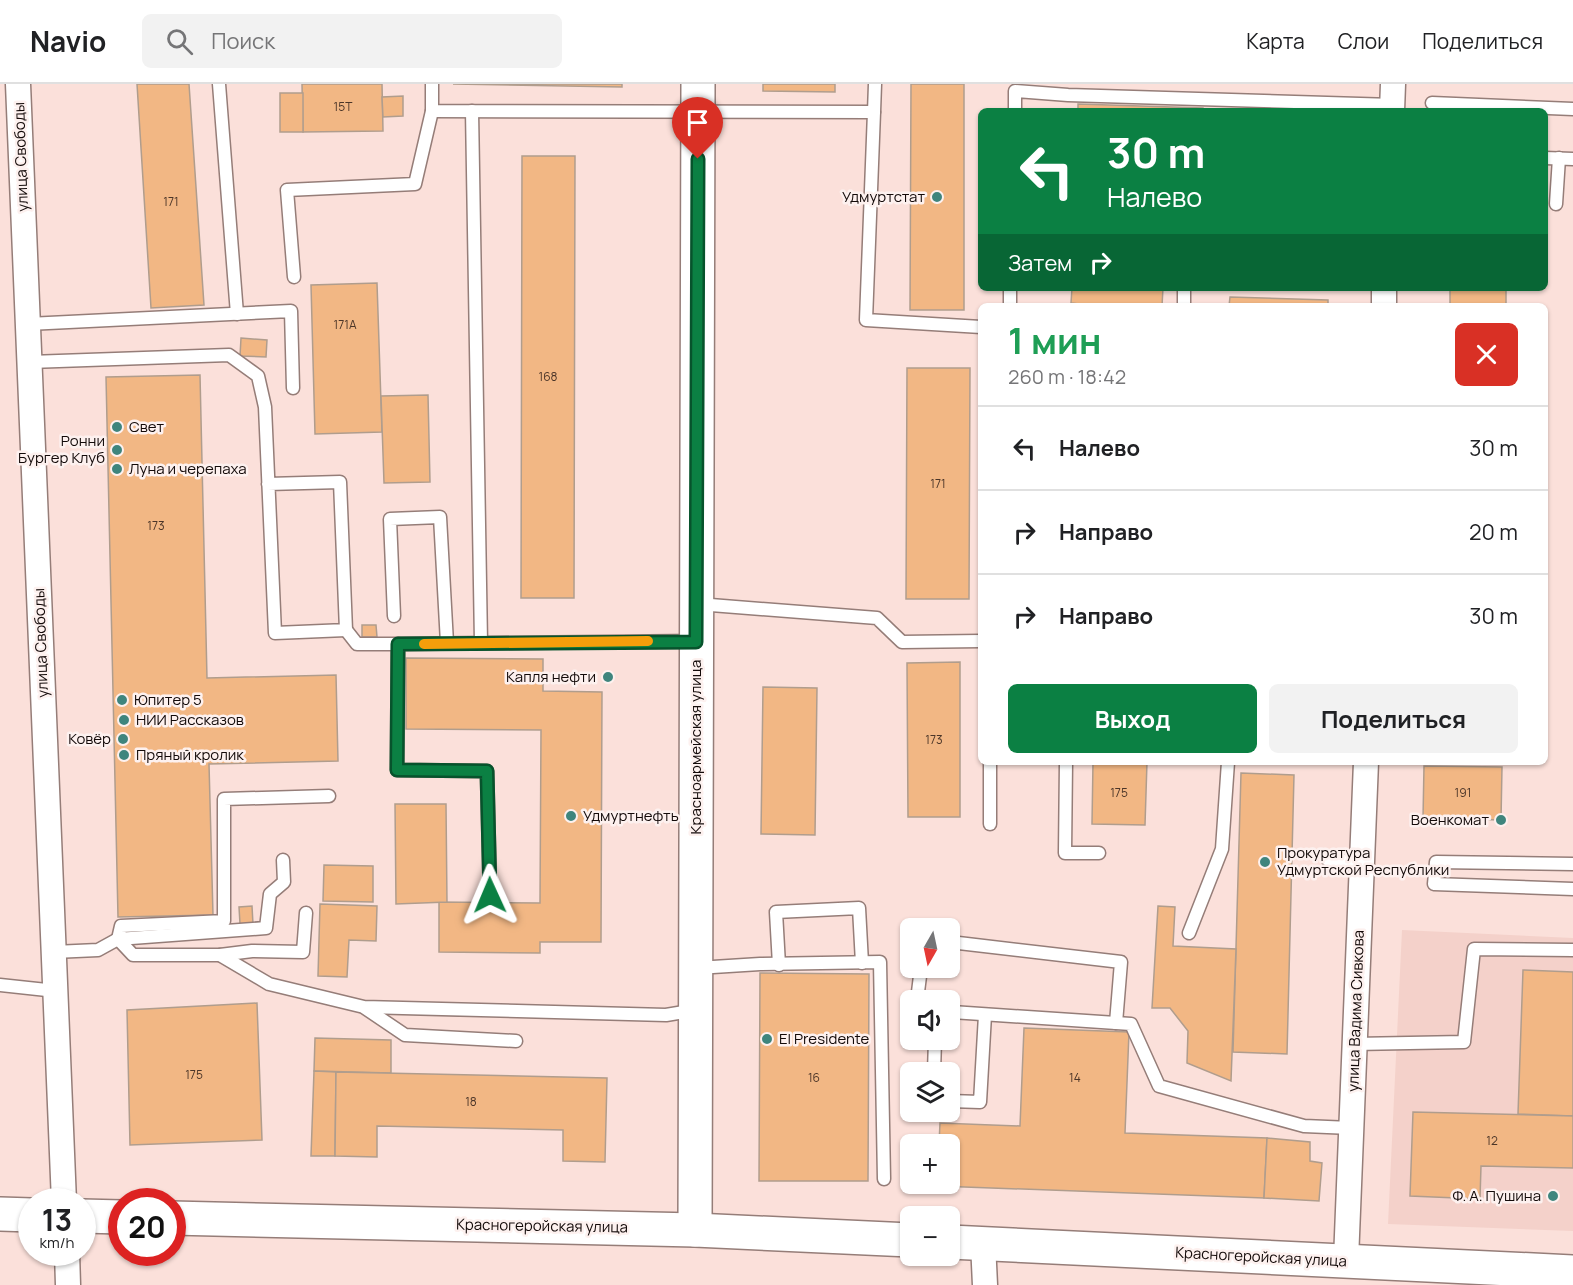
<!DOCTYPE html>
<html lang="ru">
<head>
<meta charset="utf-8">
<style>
  :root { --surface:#fff; --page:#f2f2f2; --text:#202124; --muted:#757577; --line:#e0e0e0; --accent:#0b8043 }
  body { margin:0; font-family:Manrope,sans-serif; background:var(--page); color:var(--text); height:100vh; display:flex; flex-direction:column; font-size:22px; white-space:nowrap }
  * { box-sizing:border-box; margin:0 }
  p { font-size:20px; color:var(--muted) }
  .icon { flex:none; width:33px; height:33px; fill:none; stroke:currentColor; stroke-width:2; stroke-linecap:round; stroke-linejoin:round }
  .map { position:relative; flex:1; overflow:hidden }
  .drawer { position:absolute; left:978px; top:219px; width:570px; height:462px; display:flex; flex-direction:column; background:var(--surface); border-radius:9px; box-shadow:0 2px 4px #0004 }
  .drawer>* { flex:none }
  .guide { position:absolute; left:978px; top:24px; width:570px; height:183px; border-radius:9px; box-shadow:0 2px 4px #0004; background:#0b8043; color:#fff; overflow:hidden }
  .needle { width:39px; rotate:189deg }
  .controls { position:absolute; left:900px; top:834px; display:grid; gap:12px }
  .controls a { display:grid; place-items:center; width:60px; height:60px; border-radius:9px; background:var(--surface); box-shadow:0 2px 4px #0004; font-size:30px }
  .speed { position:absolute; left:18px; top:1104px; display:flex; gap:12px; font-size:30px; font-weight:700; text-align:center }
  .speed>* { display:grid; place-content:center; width:78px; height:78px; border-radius:50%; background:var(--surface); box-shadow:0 2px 4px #0004; line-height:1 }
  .speed small { font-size:15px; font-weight:400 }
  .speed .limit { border:9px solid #d22; background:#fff; color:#111 }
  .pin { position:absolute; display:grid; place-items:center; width:51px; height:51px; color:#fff; margin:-62px -26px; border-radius:50% 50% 50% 0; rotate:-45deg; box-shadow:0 0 6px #0007 }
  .pin .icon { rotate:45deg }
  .me { position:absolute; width:66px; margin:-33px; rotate:359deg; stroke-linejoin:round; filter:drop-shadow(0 0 4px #0008) }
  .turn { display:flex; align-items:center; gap:21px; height:126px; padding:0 30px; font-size:27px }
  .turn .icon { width:78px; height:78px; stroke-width:2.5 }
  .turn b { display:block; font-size:42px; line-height:51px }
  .then { display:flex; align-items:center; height:57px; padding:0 30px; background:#0003; gap:12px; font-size:22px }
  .round { display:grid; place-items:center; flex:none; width:63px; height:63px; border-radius:9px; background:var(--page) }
  .head { display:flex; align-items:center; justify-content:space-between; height:102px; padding:0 30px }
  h1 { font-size:36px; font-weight:700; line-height:45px; color:#1e9e55 }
  .cta { display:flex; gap:12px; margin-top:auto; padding:12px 30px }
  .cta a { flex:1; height:69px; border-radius:9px; background:var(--accent); color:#fff; font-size:24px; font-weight:700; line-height:69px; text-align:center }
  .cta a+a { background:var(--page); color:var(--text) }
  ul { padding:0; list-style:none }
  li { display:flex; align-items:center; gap:18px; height:84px; padding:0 30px; border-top:2px solid var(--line) }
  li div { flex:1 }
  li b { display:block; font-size:22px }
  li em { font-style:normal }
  header { display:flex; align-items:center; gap:36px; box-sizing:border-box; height:84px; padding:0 30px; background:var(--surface); border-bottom:2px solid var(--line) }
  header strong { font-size:28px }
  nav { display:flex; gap:33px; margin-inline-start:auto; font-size:21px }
  .search { width:420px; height:54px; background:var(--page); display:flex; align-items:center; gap:15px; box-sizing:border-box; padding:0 21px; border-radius:9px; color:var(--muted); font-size:22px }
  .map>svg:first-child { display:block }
  .built { fill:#f4d1ca }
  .building { fill:#f2b784; stroke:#b09d8d; stroke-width:1.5 }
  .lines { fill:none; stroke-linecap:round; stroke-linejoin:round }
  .lane-casing { stroke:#957d78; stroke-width:15 }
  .street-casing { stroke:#957d78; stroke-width:27 }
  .secondary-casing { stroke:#957d78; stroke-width:36 }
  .lane { stroke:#fff; stroke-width:12 }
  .street { stroke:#fff; stroke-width:24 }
  .secondary { stroke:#fff; stroke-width:33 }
  .route-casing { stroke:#07532c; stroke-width:15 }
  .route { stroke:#0b8043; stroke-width:10 }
  .slow { stroke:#f59e0b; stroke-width:10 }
  .poi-dot { fill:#3f857d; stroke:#fdf1ef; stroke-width:2 }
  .labels { text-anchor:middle; stroke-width:5; stroke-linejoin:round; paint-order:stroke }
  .number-label { font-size:12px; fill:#4b3528 }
  .street-label { font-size:15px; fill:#130a09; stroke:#fdf1ef }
  .poi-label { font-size:15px; fill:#130a09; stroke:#fdf1ef; text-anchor:start }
</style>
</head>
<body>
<header>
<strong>Navio</strong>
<div class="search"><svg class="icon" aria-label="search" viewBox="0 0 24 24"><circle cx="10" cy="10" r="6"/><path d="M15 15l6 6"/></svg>Поиск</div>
<nav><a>Карта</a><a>Слои</a><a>Поделиться</a></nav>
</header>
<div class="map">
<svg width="1573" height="1201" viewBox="0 0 1573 1201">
  <rect width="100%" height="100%" fill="#fbe0da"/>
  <polygon class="built" points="1402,846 1573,854 1573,1147 1388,1140"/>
  <g class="building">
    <polygon points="137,0 189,0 204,221 151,224"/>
    <polygon points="302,0 382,0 383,47 303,48"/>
    <polygon points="453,0 622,0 622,3"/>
    <polygon points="763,0 835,0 835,8 763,7"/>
    <polygon points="911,0 964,0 964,226 910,226"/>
    <rect x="280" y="9" width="23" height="39"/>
    <polygon points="403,12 403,32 383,33 382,13"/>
    <polygon points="1078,20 1203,24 1203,27 1078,27"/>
    <polygon points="522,72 575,72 574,514 521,514"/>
    <polygon points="377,199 382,348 315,350 311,201"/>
    <polygon points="1072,204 1163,204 1162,222 1095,222 1071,219"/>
    <rect x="1450" y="204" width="56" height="18"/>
    <polygon points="1230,213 1328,216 1328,222 1229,222"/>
    <polygon points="241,254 267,256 266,273 240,272"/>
    <polygon points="907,284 970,284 969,515 906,515"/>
    <polygon points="200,291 207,594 336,591 338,677 209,680 213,831 118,833 106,293"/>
    <polygon points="428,311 430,398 384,399 381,312"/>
    <polygon points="362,541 376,541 377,553 362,553"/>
    <polygon points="406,574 543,575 543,607 602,608 601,858 540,858 540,869 439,868 439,818 540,819 541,646 406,645"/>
    <polygon points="960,578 960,733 908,733 907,579"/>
    <polygon points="763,603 817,604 815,751 761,750"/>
    <polygon points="1093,678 1147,678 1145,741 1092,740"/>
    <polygon points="1424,682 1502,683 1501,736 1423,734"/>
    <polygon points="1241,689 1294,691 1287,970 1233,968"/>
    <polygon points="395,720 446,720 447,818 396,820"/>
    <polygon points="324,781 373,782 373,818 323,817"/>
    <polygon points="320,820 377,822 376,857 349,856 347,893 318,892"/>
    <polygon points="252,822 253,840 240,840 239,823"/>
    <polygon points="1158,822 1175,823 1173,862 1236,865 1231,997 1187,979 1188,947 1170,924 1152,924"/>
    <polygon points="1523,886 1573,888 1573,1032 1518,1030"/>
    <polygon points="760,889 869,890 868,1097 759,1097"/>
    <polygon points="257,919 262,1056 130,1061 127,926"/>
    <polygon points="1024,944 1129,948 1125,1049 1267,1054 1264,1114 938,1102 938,1100 950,1100 950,1060 939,1060 940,1039 1020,1042"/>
    <polygon points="315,954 391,956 391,989 314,987"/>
    <polygon points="314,987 336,988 335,1072 311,1072"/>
    <polygon points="336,988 607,994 605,1078 563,1077 563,1046 377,1042 377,1073 335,1072"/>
    <polygon points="1413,1028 1573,1032 1573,1084 1481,1082 1480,1115 1410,1112"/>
    <polygon points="1267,1054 1310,1058 1310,1077 1322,1079 1319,1117 1264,1114"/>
  </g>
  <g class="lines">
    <defs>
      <g id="lane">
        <polyline points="219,0 237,230"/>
        <polyline points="432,0 432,27 874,28 875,0"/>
        <polyline points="1432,19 1573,25"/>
        <polyline points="472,27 481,559"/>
        <polyline points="1015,27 1015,7 1068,11 1393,21"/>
        <polyline points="874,28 866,236 981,243"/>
        <polyline points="1545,74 1573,75"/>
        <polyline points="1556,120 1559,74"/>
        <polyline points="294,193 287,106 415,100 432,27"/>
        <polyline points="1010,222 1010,204"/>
        <polyline points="1184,222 1184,204"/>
        <polyline points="28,240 291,227 293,304"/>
        <polyline points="30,278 229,271 258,292 265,323 275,549 346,546 340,398 268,400"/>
        <polyline points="698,520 877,534 902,558 981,557"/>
        <polyline points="394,532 390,435 440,433 447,559"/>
        <polyline points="346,546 357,560 398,560"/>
        <polyline points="990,678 990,740"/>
        <polyline points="1066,678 1065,769 1099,769"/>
        <polyline points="1328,776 1362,777"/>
        <polyline points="1573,780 1436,778 1434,800 1573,805"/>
        <polyline points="490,811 487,687 397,686 398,560 695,557"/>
        <polyline points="1189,849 1222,765 1228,678"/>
        <polyline points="118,855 133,871 220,871 269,900 364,923 666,931 696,926"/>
        <polyline points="118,855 121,842 224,837 224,715 329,712"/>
        <polyline points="950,858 1121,878 1116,939"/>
        <polyline points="54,868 98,866 118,855 266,844 270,810 284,798 283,776"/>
        <polyline points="220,871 252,867 303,868 306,829"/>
        <polyline points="779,881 776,828 859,824 862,879"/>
        <polyline points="697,884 760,880 880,878 884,1095"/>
        <polyline points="0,901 56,907"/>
        <polyline points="917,916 921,884"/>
        <polyline points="365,924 405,951 516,957"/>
        <polyline points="950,931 952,928 1131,940 1159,1002 1304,1042 1351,1044"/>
        <polyline points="1354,960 1464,958 1474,865 1573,866"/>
        <polyline points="934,988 935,956"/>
        <polyline points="950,1017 980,1018 985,931"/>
      </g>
      <g id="street">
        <polyline points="18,0 64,1118"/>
        <polyline points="1392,27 1393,0"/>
        <polyline points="1384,222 1384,204"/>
        <polyline points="983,1159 985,1201"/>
        <polyline points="67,1168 68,1201"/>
        <polyline points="1346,1176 1366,678"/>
      </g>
      <g id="secondary">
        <polyline points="0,1130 32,1131"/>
        <polyline points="82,1132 122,1133"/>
        <polyline points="172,1134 695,1146 910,1156"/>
        <polyline points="695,1146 698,0"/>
        <polyline points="950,1158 1573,1188"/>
      </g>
    </defs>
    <use href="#lane" class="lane-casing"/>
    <use href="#street" class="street-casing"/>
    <use href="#secondary" class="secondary-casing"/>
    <use href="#lane" class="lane"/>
    <use href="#street" class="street"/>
    <use href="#secondary" class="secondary"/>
  </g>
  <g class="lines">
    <defs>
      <polyline id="route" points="490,811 487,687 397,686 398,560 696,558 698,75"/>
    </defs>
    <use href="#route" class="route-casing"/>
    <use href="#route" class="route"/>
    <polyline class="slow" points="424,560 648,557"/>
  </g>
  <g class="poi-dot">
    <circle cx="937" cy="113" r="6"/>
    <circle cx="117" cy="343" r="6"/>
    <circle cx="117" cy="366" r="6"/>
    <circle cx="117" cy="385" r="6"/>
    <circle cx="608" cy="593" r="6"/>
    <circle cx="122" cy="616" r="6"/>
    <circle cx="124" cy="636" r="6"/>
    <circle cx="123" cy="655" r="6"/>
    <circle cx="124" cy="671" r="6"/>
    <circle cx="571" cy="732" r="6"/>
    <circle cx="1501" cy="736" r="6"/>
    <circle cx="1265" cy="778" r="6"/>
    <circle cx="767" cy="955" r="6"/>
    <circle cx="1553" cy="1112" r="6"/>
  </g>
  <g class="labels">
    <g class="number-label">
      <text x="343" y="27">15Т</text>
      <text x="171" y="122">171</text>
      <text x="345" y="245">171А</text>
      <text x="548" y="297">168</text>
      <text x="938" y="404">171</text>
      <text x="156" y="446">173</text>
      <text x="934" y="660">173</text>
      <text x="1119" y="713">175</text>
      <text x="1463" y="713">191</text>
      <text x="194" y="995">175</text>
      <text x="814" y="998">16</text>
      <text x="1075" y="998">14</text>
      <text x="471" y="1022">18</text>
      <text x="1492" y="1061">12</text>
    </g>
    <g class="street-label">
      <text transform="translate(21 73) rotate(-92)" y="5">улица Свободы</text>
      <text transform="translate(41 559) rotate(-92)" y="5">улица Свободы</text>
      <text transform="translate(696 663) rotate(-90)" y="5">Красноармейская улица</text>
      <text transform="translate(1356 927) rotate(-88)" y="5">улица Вадима Сивкова</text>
      <text transform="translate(542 1142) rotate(1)" y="5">Красногеройская улица</text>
      <text transform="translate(1261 1173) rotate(3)" y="5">Красногеройская улица</text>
    </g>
    <g class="poi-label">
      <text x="925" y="118" text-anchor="end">Удмуртстат</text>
      <text x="129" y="348">Свет</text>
      <text x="105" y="362" text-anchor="end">Ронни<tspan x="105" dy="17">Бургер Клуб</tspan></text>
      <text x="129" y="390">Луна и черепаха</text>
      <text x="596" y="598" text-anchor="end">Капля нефти</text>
      <text x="134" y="621">Юпитер 5</text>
      <text x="136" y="641">НИИ Рассказов</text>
      <text x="111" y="660" text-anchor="end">Ковёр</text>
      <text x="136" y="676">Пряный кролик</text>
      <text x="583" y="737">Удмуртнефть</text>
      <text x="1489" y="741" text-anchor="end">Военкомат</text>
      <text x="1277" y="774">Прокуратура<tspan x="1277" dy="17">Удмуртской Республики</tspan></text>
      <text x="779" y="960">El Presidente</text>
      <text x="1541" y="1117" text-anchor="end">Ф. А. Пушина</text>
    </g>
  </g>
</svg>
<div class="controls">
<a><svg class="needle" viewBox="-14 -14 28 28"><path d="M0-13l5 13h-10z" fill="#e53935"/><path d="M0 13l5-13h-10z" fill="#757577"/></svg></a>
<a><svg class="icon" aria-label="sound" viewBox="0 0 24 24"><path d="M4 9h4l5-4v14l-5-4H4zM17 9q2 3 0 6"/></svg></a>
<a><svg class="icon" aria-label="layers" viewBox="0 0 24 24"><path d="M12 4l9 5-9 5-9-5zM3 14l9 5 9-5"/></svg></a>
<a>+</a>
<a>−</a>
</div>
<div class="speed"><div>13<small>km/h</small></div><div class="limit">20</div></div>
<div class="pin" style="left:698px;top:75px;background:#d93025"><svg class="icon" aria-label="arrive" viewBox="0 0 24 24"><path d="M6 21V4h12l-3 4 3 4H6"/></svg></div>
<svg class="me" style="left:490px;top:811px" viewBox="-20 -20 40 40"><path d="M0-17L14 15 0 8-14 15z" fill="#0b8043" stroke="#fff" stroke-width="4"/></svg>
<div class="guide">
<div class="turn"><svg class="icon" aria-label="left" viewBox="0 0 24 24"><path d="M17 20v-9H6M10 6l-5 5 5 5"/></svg><div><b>30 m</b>Налево</div></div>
<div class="then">Затем<svg class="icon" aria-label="right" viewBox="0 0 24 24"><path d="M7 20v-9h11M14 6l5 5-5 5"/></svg></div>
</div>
<section class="drawer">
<div class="head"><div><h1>1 мин</h1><p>260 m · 18:42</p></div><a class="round" style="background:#d93025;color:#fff"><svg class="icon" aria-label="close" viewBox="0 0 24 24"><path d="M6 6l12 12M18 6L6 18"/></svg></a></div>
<ul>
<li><svg class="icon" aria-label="left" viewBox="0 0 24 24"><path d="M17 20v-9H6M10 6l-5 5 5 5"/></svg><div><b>Налево</b></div><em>30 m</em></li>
<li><svg class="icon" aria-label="right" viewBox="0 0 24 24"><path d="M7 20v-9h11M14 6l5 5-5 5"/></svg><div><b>Направо</b></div><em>20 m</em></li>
<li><svg class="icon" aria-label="right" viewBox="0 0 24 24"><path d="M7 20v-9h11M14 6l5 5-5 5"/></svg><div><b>Направо</b></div><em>30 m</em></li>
</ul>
<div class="cta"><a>Выход</a><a>Поделиться</a></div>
</section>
</div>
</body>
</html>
